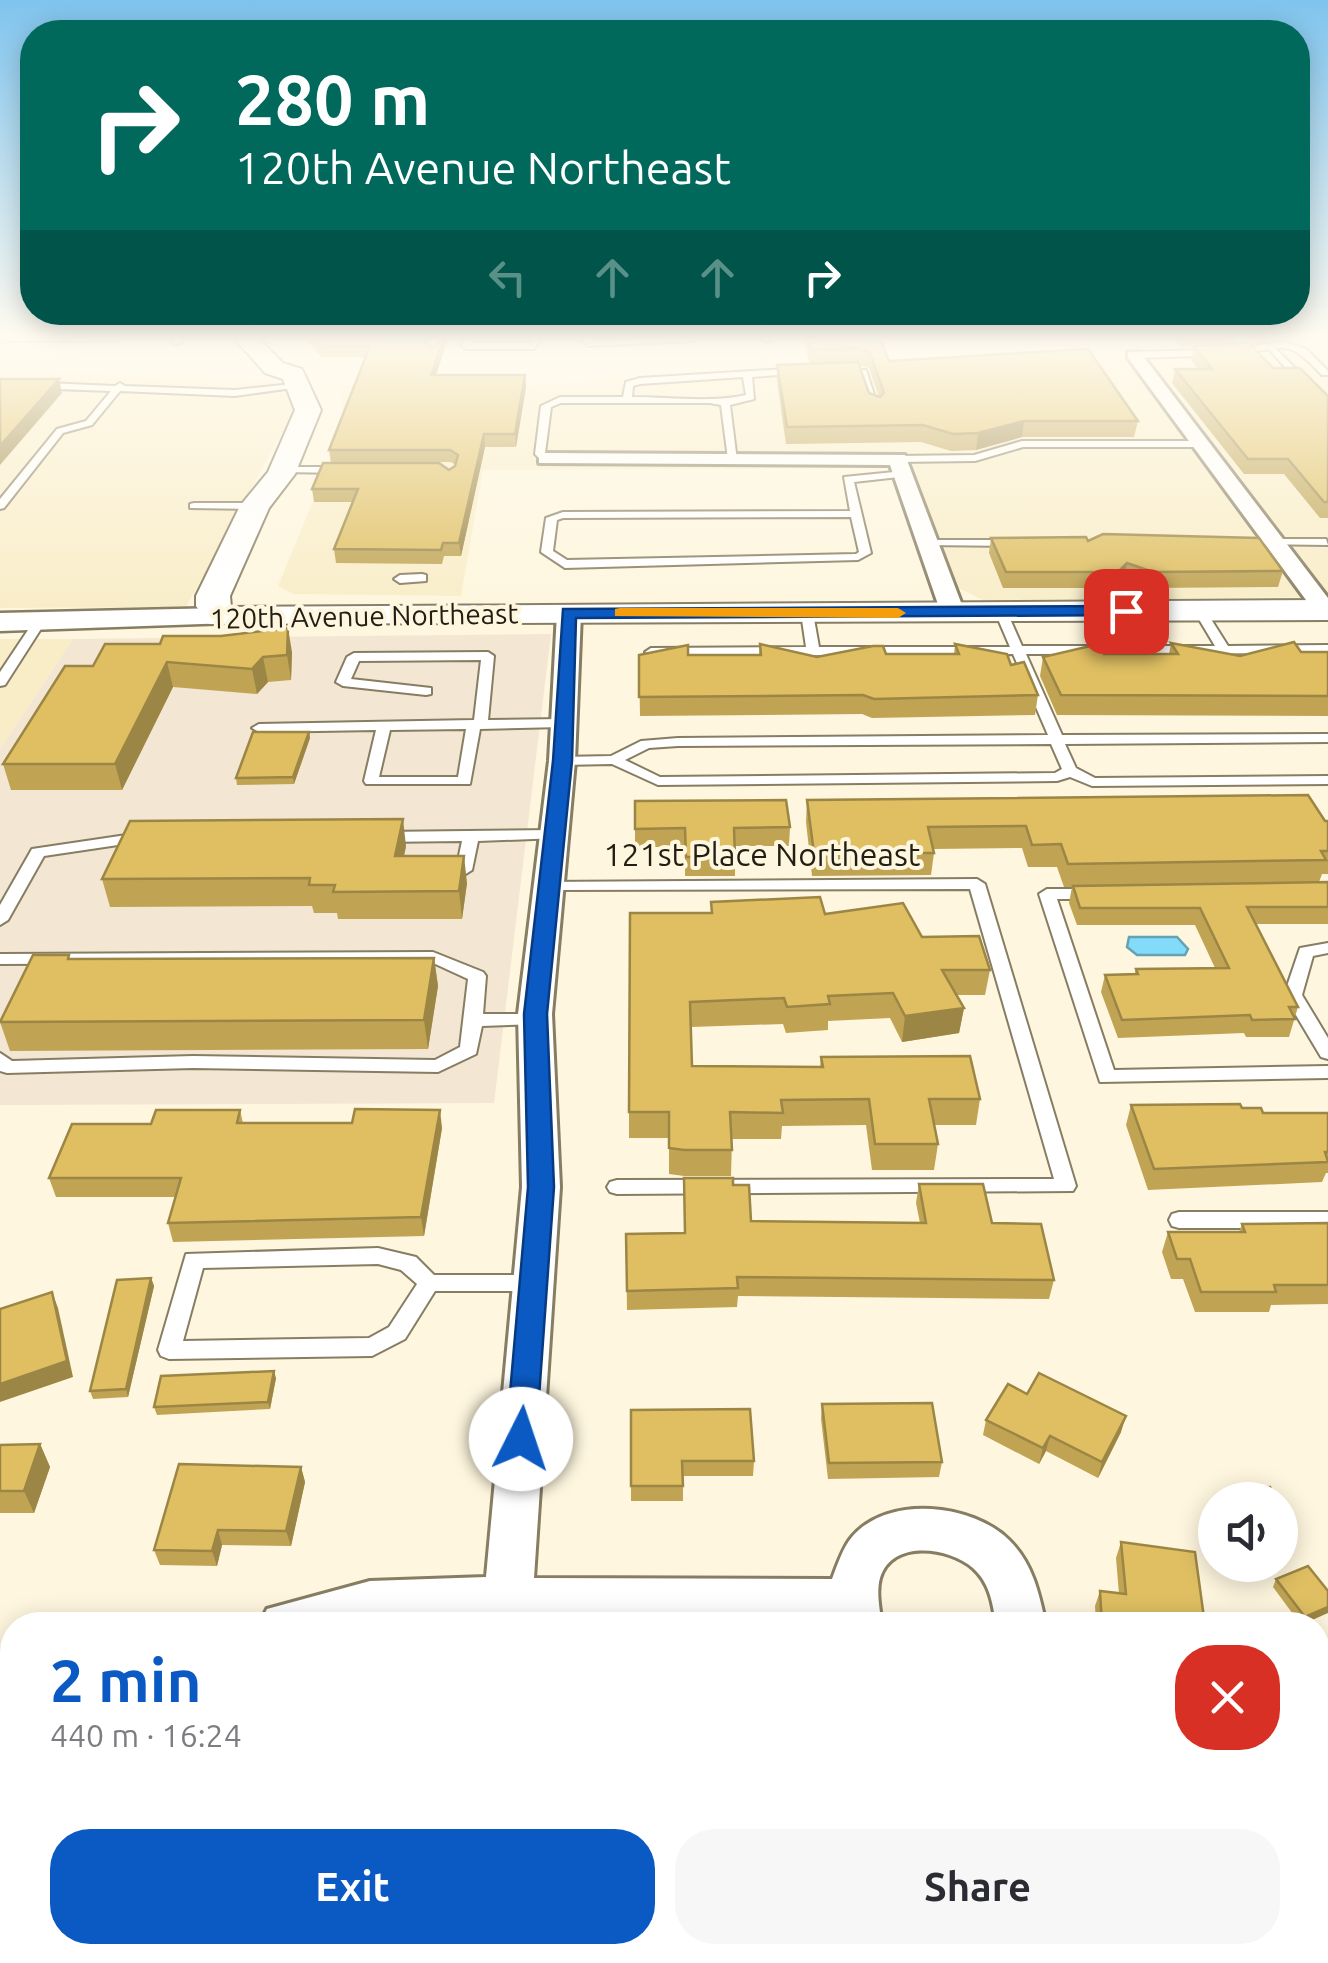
<!DOCTYPE html>
<html lang="en">
<head>
<meta charset="utf-8">
<style>
  :root { --surface:#fff; --page:#f7f7f7; --text:#2b2b33; --muted:#7c7c81; --accent:#0b5ac4 }
  body { margin:0; font-family:Ubuntu,sans-serif; background:var(--page); color:var(--text); height:100vh; display:flex; flex-direction:column; font-size:38px; white-space:nowrap }
  * { box-sizing:border-box; margin:0 }
  p { font-size:32px; color:var(--muted) }
  .icon { flex:none; width:55px; height:55px; fill:none; stroke:currentColor; stroke-width:2; stroke-linecap:round; stroke-linejoin:round }
  .map { position:relative; flex:1; overflow:hidden }
  .panel { position:absolute; left:0px; top:1612px; width:1330px; height:352px; display:flex; flex-direction:column; background:var(--surface); border-radius:40px 40px 0 0; box-shadow:0 5px 25px #0003 }
  .panel>* { flex:none }
  .hud { position:absolute; left:20px; top:20px; width:1290px; height:305px; border-radius:40px; box-shadow:0 5px 25px #0003; background:#00695c; color:#fff; overflow:hidden }
  .tools { position:absolute; left:1198px; top:1482px; display:grid; gap:20px }
  .tools a { display:grid; place-items:center; width:100px; height:100px; border-radius:50%; background:var(--surface); box-shadow:0 5px 25px #0003; font-size:50px }
  .pin { position:absolute; display:grid; place-items:center; width:85px; height:85px; color:#fff; margin:-42px; border-radius:20px; box-shadow:0 5px 15px #0006 }
  .me { position:absolute; width:110px; margin:-55px; rotate:4deg; stroke-linejoin:round; filter:drop-shadow(0 0 8px #0008) }
  .turn { display:flex; align-items:center; gap:35px; height:210px; padding:0 50px; font-size:45px }
  .turn .icon { width:130px; height:130px; stroke-width:2.5 }
  .turn b { display:block; font-size:70px; line-height:85px }
  .lanes { display:flex; align-items:center; height:95px; padding:0 50px; background:#0003; justify-content:center; gap:50px; direction:ltr }
  .lanes .off { opacity:.35 }
  .round { display:grid; place-items:center; flex:none; width:105px; height:105px; border-radius:40px; background:var(--page) }
  .headline { display:flex; align-items:center; justify-content:space-between; height:170px; padding:0 50px }
  h1 { font-size:60px; font-weight:600; line-height:75px; color:var(--accent) }
  .primary-button { display:flex; gap:20px; margin-top:auto; padding:20px 50px }
  .primary-button a { flex:1; height:115px; border-radius:40px; background:var(--accent); color:#fff; font-size:40px; font-weight:600; line-height:115px; text-align:center }
  .primary-button a+a { background:var(--page); color:var(--text) }
  .map>svg:first-child { display:block }
  .built { fill:#f9edc8 }
  .industrial { fill:#f3e6d2 }
  .water { fill:#82dbf8; stroke:#65a2b3; stroke-width:2.5 }
  .lines { fill:none; stroke-linecap:round; stroke-linejoin:round }
  .service-casing { stroke:#867d62; stroke-width:4 }
  .minor-casing { stroke:#867d62; stroke-width:6 }
  .tertiary-casing { stroke:#867d62; stroke-width:5 }
  .secondary-casing { stroke:#867d62; stroke-width:4 }
  .primary-casing { stroke:#fff; stroke-width:6 }
  .service { fill:#fff; fill-rule:evenodd }
  .minor { fill:#fff; fill-rule:evenodd }
  .tertiary { fill:#fff; fill-rule:evenodd }
  .secondary { fill:#fff; fill-rule:evenodd }
  .primary { fill:#fbe1be; fill-rule:evenodd }
  .wall { fill:#c0a454; fill-rule:evenodd }
  .shaded-wall { fill:#9c8645 }
  .building { fill:#dfbf62; stroke:#9c8645; stroke-width:2.5 }
  .route { fill:#0b5ac4; stroke:#073a7f; stroke-width:2.5 }
  .slow { fill:#f59e0b }
  .labels { text-anchor:middle; stroke-width:8; stroke-linejoin:round; paint-order:stroke }
  .far-street-label { font-size:28px; fill:#221e13; stroke:#fef6de }
  .street-label { font-size:32px; fill:#221e13; stroke:#fef6de }
</style>
</head>
<body>
<div class="map">
<svg width="1328" height="1963" viewBox="0 0 1328 1963">
  <rect width="100%" height="100%" fill="#fef6de"/>
  <g class="built">
    <polygon points="1305,340 1328,363 1328,597 983,600 953,585 913,468 483,470 461,596 293,594 278,586 345,424 339,385 534,385 1135,346"/>
    <polygon points="0,370 279,383 295,409 186,607 0,608"/>
    <polygon points="0,639 73,639 0,749"/>
  </g>
  <polygon class="industrial" points="551,634 494,1103 0,1105 0,749 73,639"/>
  <polygon class="water" points="1129,937 1177,937 1188,949 1185,955 1137,955 1127,947"/>
  <g class="lines">
    <defs>
      <g id="service">
        <polygon points="0,338 92,338 88,341 4,341"/>
        <polygon points="171,338 179,338 182,342 175,344"/>
        <polygon points="463,338 471,338 471,343 531,343 533,338 541,338 534,349 466,349 462,346"/>
        <polygon points="581,338 589,338 591,340 697,338 693,341 588,346"/>
        <polygon points="761,338 769,338 770,339 766,342"/>
        <path d="M1283,341L1306,349L1328,371V375H1322C1308,361 1296,345 1275,348L1298,371V375H1292L1269,349L1233,355L1134,358L1130,355L1134,352L1233,349Z"/>
        <path d="M801,368L804,373L752,377L754,399L730,405L737,461L728,459L721,405L710,403H561L551,407L545,453L551,459L542,461L535,454L541,406L560,397H623L626,382L640,378ZM743,377L746,395C712,403 668,397 632,397L633,386L640,384Z"/>
        <polygon points="834,369 866,370 879,410 871,408 859,375 837,374"/>
        <polygon points="0,381 115,386 120,383 125,386 235,390 302,383 307,386 235,396 120,391 92,425 63,433 4,508 0,509 0,499 57,429 86,421 111,391 0,387"/>
        <polygon points="1022,441 1198,441 1203,444 1198,447 1023,447 975,461 898,462 893,459 898,456 974,455"/>
        <polygon points="284,467 343,467 348,470 343,473 280,472 279,470"/>
        <path d="M904,471L908,472V476L854,482L871,553L858,560L565,568L541,552L546,518L563,512L850,511L844,477ZM851,517L859,552L856,554L567,560L553,551L557,520L563,518Z"/>
        <polygon points="194,503 255,503 260,506 255,509 190,508 190,504"/>
        <polygon points="1264,539 1326,539 1328,545 1260,544 1258,542"/>
        <polygon points="929,540 1013,540 1019,543 1013,546 925,545 925,541"/>
        <polygon points="422,574 426,575 426,581 400,583 394,579 400,575"/>
        <path d="M1200,607L1204,608L1228,646L1328,645V653L1026,654L1062,735L1328,734V742L1065,744L1076,768L1095,778L1328,776V784L1092,786L1070,777L1057,781L658,785L612,764L562,765L555,761L562,757L611,756L641,741L678,738L1048,735L1013,654L651,656L645,652L651,648L806,647L801,613L807,609L813,613L819,647H1010L995,612L1001,608L1007,612L1022,646H1215L1194,611ZM1051,744L1062,769L1055,773L660,777L625,760L649,748L678,746Z"/>
        <polygon points="40,617 46,621 5,685 0,686 0,672 36,618"/>
        <path d="M488,652L494,656L488,720L563,719L570,723L563,727L480,729L470,784H366L364,781L376,730L259,732L252,728L259,724L474,720L481,660L359,661L351,679L431,688V694L426,695L343,686L336,682L347,657L354,653ZM466,729L458,777H379L390,730Z"/>
        <polygon points="554,830 562,835 559,838 478,841 472,870 464,875 456,870 462,841 381,842 373,837 381,832"/>
        <polygon points="140,833 148,838 145,841 44,856 8,920 0,925 0,905 32,849"/>
        <polygon points="977,879 985,884 1076,1186 1073,1191 617,1194 610,1192 607,1187 610,1182 617,1180 1054,1179 970,889 548,890 540,885 542,882"/>
        <polygon points="1047,889 1093,889 1101,894 1093,899 1057,899 1114,1070 1328,1066 1328,1078 1100,1082 1039,894"/>
        <polygon points="1328,943 1328,953 1313,956 1302,995 1328,1038 1328,1059 1321,1057 1284,995 1300,948"/>
        <polygon points="433,952 483,972 486,976 483,1014 535,1014 541,1016 544,1020 541,1024 482,1026 476,1054 438,1072 193,1068 7,1073 0,1071 0,1053 12,1061 193,1056 435,1060 460,1047 468,979 431,962 0,964 0,954"/>
        <polygon points="1179,1212 1328,1212 1328,1228 1179,1228 1172,1226 1169,1220 1172,1214"/>
        <path d="M378,1248L416,1257L434,1275H533L541,1277L544,1283L541,1289L533,1291H435L405,1339L372,1356L169,1359L161,1356L158,1350L186,1254ZM378,1264L401,1270L417,1284L389,1327L369,1338L183,1341L203,1268Z"/>
      </g>
      <g id="minor">
        <polygon points="1128,352 1140,352 1328,598 1328,616 1317,615 1128,358"/>
        <polygon points="546,453 905,455 965,613 953,620 941,613 890,465 539,463 539,455"/>
        <path d="M569,606L581,613L575,761L552,1014L560,1187L534,1578L832,1579C837,1566 843,1547 852,1537C888,1494 973,1504 1009,1540C1033,1564 1039,1593 1046,1625H996C993,1604 990,1583 973,1568C949,1547 892,1539 880,1578C876,1592 880,1611 882,1625H259L267,1609L370,1581L486,1577L522,1187L518,1014L549,761L557,613Z"/>
        <polygon points="12,1811 12,1873 0,1878 0,1816"/>
        <polygon points="0,1923 12,1928 12,1952 96,1952 91,1963 0,1963"/>
        <polygon points="449,1952 507,1952 506,1963 448,1963"/>
      </g>
      <polygon id="tertiary" points="221,608 235,617 231,623 0,631 0,613"/>
      <polygon id="secondary" points="234,338 258,338 283,363 302,369 321,410 295,474 269,508 230,596 231,607 1328,600 1328,620 209,624 196,606 196,596 240,506 268,472 295,410 283,379 265,373"/>
      <polygon id="primary" points="1309,338 1328,338 1328,351"/>
    </defs>
    <use href="#service" class="service-casing"/>
    <use href="#minor" class="minor-casing"/>
    <use href="#tertiary" class="tertiary-casing"/>
    <use href="#secondary" class="secondary-casing"/>
    <use href="#primary" class="primary-casing"/>
    <use href="#service" class="service"/>
    <use href="#minor" class="minor"/>
    <use href="#tertiary" class="tertiary"/>
    <use href="#secondary" class="secondary"/>
    <use href="#primary" class="primary"/>
  </g>
  <g class="wall">
    <polygon points="93,338 120,338 116,342 95,342"/>
    <polygon points="303,338 432,338 429,345 432,347 438,344 440,338 448,338 436,375 525,375 526,387 516,447 485,447 461,556 444,556 442,564 336,563 334,549 353,502 314,502 312,489 449,470 456,465 451,462 331,463 329,450 365,357 322,357"/>
    <path d="M803,338H880L889,361L1138,421L1134,437H1022L976,450L951,451L921,442L786,444L777,381V365L810,364ZM859,365L869,368L879,397L869,393Z"/>
    <polygon points="1172,338 1237,338 1235,344 1273,368 1328,396 1328,518 1320,518 1284,474 1244,474 1172,383 1175,369 1198,369 1191,360 1194,346 1196,346 1180,347"/>
    <polygon points="991,538 1088,541 1283,571 1278,587 1149,588 1124,579 1115,588 1003,588 989,553"/>
    <polygon points="1171,643 1240,656 1328,652 1328,716 1057,715 1040,676 1043,657 1169,654"/>
    <polygon points="760,644 817,657 954,654 955,644 1011,665 1038,695 1035,715 872,718 862,714 640,716 639,655 759,655"/>
    <polygon points="292,652 291,680 268,682 257,694 173,687 122,790 11,790 3,764 93,666"/>
    <polygon points="309,732 310,738 294,784 237,785 236,778"/>
    <polygon points="807,800 1328,821 1328,874 1322,874 1319,882 1328,882 1328,924 1256,924 1298,1007 1289,1037 1246,1037 1244,1033 1118,1038 1101,992 1105,975 1134,975 1136,969 1215,968 1195,925 1077,925 1069,903 1072,887 1064,887 1057,867 1028,867 1022,848 933,849 934,853 931,875 812,876 806,822"/>
    <polygon points="635,801 790,827 789,846 735,846 735,876 685,876 685,847 635,847"/>
    <polygon points="406,846 404,856 467,883 462,919 338,919 337,913 314,913 312,906 110,907 102,879"/>
    <polygon points="711,902 825,914 922,937 990,970 985,995 956,995 964,1008 959,1033 902,1042 890,1018 828,1021 828,1030 786,1033 783,1024 691,1027 692,1066 820,1067 821,1057 980,1099 976,1125 934,1125 938,1144 934,1170 872,1170 866,1125 782,1126 781,1139 732,1139 731,1176 684,1176 669,1174 669,1138 629,1138 629,1112 711,913"/>
    <polygon points="434,958 438,986 428,1049 10,1051 0,1022 70,959"/>
    <polygon points="1131,1105 1242,1108 1263,1113 1328,1113 1328,1173 1326,1173 1322,1182 1148,1190 1126,1125"/>
    <polygon points="240,1110 243,1123 442,1128 424,1236 173,1242 168,1223 175,1197 56,1197 49,1178 151,1124"/>
    <polygon points="919,1184 992,1223 1054,1280 1049,1299 738,1296 737,1307 627,1310 626,1234 684,1233 733,1185 751,1221 920,1223 916,1203"/>
    <polygon points="1328,1223 1328,1304 1271,1305 1269,1312 1195,1312 1183,1279 1171,1279 1162,1252 1168,1232 1239,1232 1242,1224"/>
    <polygon points="151,1278 154,1286 128,1397 93,1399 90,1391"/>
    <polygon points="276,1378 270,1409 157,1415 154,1407"/>
    <polygon points="1027,1394 1121,1432 1098,1478 1046,1451 1039,1464 983,1435 986,1420"/>
    <polygon points="822,1404 942,1462 939,1477 828,1479 821,1419"/>
    <polygon points="631,1410 754,1461 753,1476 683,1476 683,1501 631,1501"/>
    <polygon points="40,1444 50,1467 34,1513 0,1513 0,1445"/>
    <polygon points="301,1467 305,1482 291,1546 222,1545 217,1566 160,1565 154,1550"/>
    <polygon points="1236,1489 1275,1500 1234,1500 1232,1496"/>
    <polygon points="1280,1514 1291,1542 1287,1549 1280,1550"/>
    <polygon points="1121,1542 1205,1625 1096,1625 1095,1606 1100,1591 1119,1594 1116,1558"/>
    <polygon points="1276,1579 1328,1591 1301,1625 1273,1587"/>
  </g>
  <g class="shaded-wall">
    <polygon points="444,338 448,338 432,387 431,375"/>
    <polygon points="525,375 526,387 516,447 515,434"/>
    <polygon points="59,379 62,393 0,465 0,446"/>
    <polygon points="1024,421 1022,437 976,450 978,433"/>
    <polygon points="484,434 485,447 461,556 459,543"/>
    <polygon points="1127,563 1124,579 1115,588 1118,572"/>
    <polygon points="288,628 292,652 291,680 287,655"/>
    <polygon points="263,657 268,682 257,694 252,669"/>
    <polygon points="167,662 173,687 122,790 115,764"/>
    <polygon points="309,732 310,738 294,784 293,777"/>
    <polygon points="403,819 406,846 398,884 395,856"/>
    <polygon points="464,856 467,883 462,919 459,891"/>
    <polygon points="434,958 438,986 428,1049 424,1020"/>
    <polygon points="964,1008 959,1033 902,1042 905,1016"/>
    <polygon points="440,1110 442,1128 424,1236 421,1217"/>
    <polygon points="151,1278 154,1286 128,1397 126,1389"/>
    <polygon points="52,1292 58,1308 73,1377 0,1402 0,1384"/>
    <polygon points="274,1371 276,1378 270,1409 268,1402"/>
    <polygon points="1126,1416 1121,1432 1098,1478 1102,1462"/>
    <polygon points="1050,1436 1046,1451 1039,1464 1043,1448"/>
    <polygon points="40,1444 50,1467 34,1513 24,1491"/>
    <polygon points="301,1467 305,1482 291,1546 286,1531"/>
    <polygon points="218,1530 222,1545 217,1566 212,1551"/>
    <polygon points="1328,1607 1328,1613 1301,1625 1305,1617"/>
  </g>
  <g class="building">
    <polygon points="312,338 426,338 424,342 432,347 438,344 440,338 444,338 431,375 525,375 515,434 484,434 459,543 443,543 441,550 334,549 358,489 312,489 323,463 439,463 449,470 455,466 458,455 450,450 329,450 370,346 321,346"/>
    <polygon points="808,338 880,338 889,361 1088,349 1138,421 1024,421 978,433 953,434 923,425 787,427 777,365 858,362 869,393 880,397 884,393 870,353 854,348 811,350"/>
    <polygon points="1249,343 1273,368 1300,368 1328,396 1328,502 1324,502 1288,459 1248,459 1175,369 1212,369 1194,346"/>
    <polygon points="0,379 59,379 0,446"/>
    <polygon points="1103,534 1259,538 1283,571 1153,572 1127,563 1118,572 1006,572 991,538 1086,537 1088,541"/>
    <polygon points="288,628 287,655 263,657 252,669 167,662 115,764 3,764 65,666 93,666 105,644 160,644 163,636 221,636"/>
    <polygon points="1294,642 1301,652 1328,652 1328,696 1061,695 1043,657 1099,644 1104,654 1178,654 1171,643 1240,656"/>
    <polygon points="760,644 817,657 873,646 883,646 886,654 959,654 955,644 1007,654 1011,665 1024,662 1038,695 874,699 863,695 639,697 639,655 688,645 688,655 761,655"/>
    <polygon points="253,732 309,732 293,777 236,778"/>
    <polygon points="1308,795 1325,821 1328,821 1328,851 1321,851 1326,860 1068,864 1061,844 1032,845 1026,826 928,827 934,853 814,853 807,800"/>
    <polygon points="786,800 790,827 734,828 735,857 686,857 685,828 635,829 635,801"/>
    <polygon points="403,819 395,856 464,856 459,891 333,892 335,885 309,885 310,878 102,879 130,821"/>
    <polygon points="1328,882 1328,907 1247,907 1298,1007 1289,1007 1295,1019 1252,1020 1250,1015 1122,1020 1105,975 1138,974 1136,969 1229,968 1200,908 1080,908 1073,886"/>
    <polygon points="820,897 825,914 903,903 922,937 979,936 990,970 942,970 964,1008 905,1016 893,993 828,996 830,1004 787,1007 784,998 690,1002 692,1066 823,1067 821,1057 970,1056 980,1099 929,1099 938,1144 875,1144 869,1099 781,1100 783,1113 730,1112 732,1150 684,1150 669,1148 669,1112 629,1112 630,913 712,913 711,902"/>
    <polygon points="33,955 69,955 68,959 434,958 424,1020 0,1022"/>
    <polygon points="1240,1104 1242,1108 1261,1108 1263,1113 1328,1113 1328,1152 1325,1152 1328,1162 1154,1169 1131,1105"/>
    <polygon points="355,1109 440,1110 421,1217 168,1223 181,1178 49,1178 72,1124 151,1124 156,1110 240,1110 237,1123 352,1123"/>
    <polygon points="684,1178 733,1178 733,1185 749,1185 751,1221 926,1223 919,1184 983,1184 992,1223 1041,1224 1054,1280 737,1277 738,1288 627,1291 626,1234 685,1233"/>
    <polygon points="1328,1223 1328,1285 1274,1285 1276,1292 1201,1292 1190,1259 1177,1259 1168,1232 1245,1232 1242,1224"/>
    <polygon points="151,1278 126,1389 90,1391 117,1280"/>
    <polygon points="52,1292 67,1361 0,1384 0,1309"/>
    <polygon points="274,1371 268,1402 154,1407 161,1376"/>
    <polygon points="1039,1373 1126,1416 1102,1462 1050,1436 1043,1448 986,1420 1008,1384 1027,1394"/>
    <polygon points="932,1403 942,1462 829,1463 822,1404"/>
    <polygon points="750,1409 754,1461 682,1461 683,1486 631,1486 631,1410"/>
    <polygon points="40,1444 24,1491 0,1491 0,1445"/>
    <polygon points="179,1464 301,1467 286,1531 218,1530 212,1551 154,1550"/>
    <polygon points="1270,1487 1275,1500 1240,1500 1236,1489"/>
    <polygon points="1280,1514 1291,1542 1280,1542"/>
    <polygon points="1121,1542 1195,1552 1205,1625 1102,1625 1100,1591 1126,1594"/>
    <polygon points="1308,1566 1328,1591 1328,1607 1305,1617 1276,1579"/>
  </g>
  <linearGradient id="sky" x2="0" y2="1"><stop stop-color="#7fc4ee"/><stop offset="0.55" stop-color="#fffbf0"/><stop offset="1" stop-color="#fffbf0" stop-opacity="0"/></linearGradient>
  <rect width="1328" height="612" fill="url(#sky)"/>
  <polygon class="route" points="1126,606 1132,608 1132,615 576,618 572,761 547,1014 554,1187 536,1439 532,1449 521,1453 510,1449 506,1439 528,1187 524,1014 553,761 563,609"/>
  <polygon class="slow" points="620,608 898,608 906,613 898,618 615,616 615,609"/>
  <g class="labels">
    <g class="far-street-label">
      <text transform="translate(364 616) rotate(-1)" y="10">120th Avenue Northeast</text>
    </g>
    <g class="street-label">
      <text x="762" y="866">121st Place Northeast</text>
    </g>
  </g>
</svg>
<div class="tools">
<a><svg class="icon" aria-label="sound" viewBox="0 0 24 24"><path d="M4 9h4l5-4v14l-5-4H4zM17 9q2 3 0 6"/></svg></a>
</div>
<div class="pin" style="left:1126px;top:611px;background:#d93025"><svg class="icon" aria-label="arrive" viewBox="0 0 24 24"><path d="M6 21V4h12l-3 4 3 4H6"/></svg></div>
<svg class="me" style="left:521px;top:1439px" viewBox="-20 -20 40 40"><circle r="19" fill="#fff"/><path d="M0-13L10 11 0 6-10 11z" fill="#0b5ac4"/></svg>
<div class="hud">
<div class="turn"><svg class="icon" aria-label="right" viewBox="0 0 24 24"><path d="M7 20v-9h11M14 6l5 5-5 5"/></svg><div><b>280 m</b>120th Avenue Northeast</div></div>
<div class="lanes"><svg class="icon off" aria-label="left" viewBox="0 0 24 24"><path d="M17 20v-9H6M10 6l-5 5 5 5"/></svg><svg class="icon off" aria-label="ahead" viewBox="0 0 24 24"><path d="M12 20V5M6 11l6-6 6 6"/></svg><svg class="icon off" aria-label="ahead" viewBox="0 0 24 24"><path d="M12 20V5M6 11l6-6 6 6"/></svg><svg class="icon" aria-label="right" viewBox="0 0 24 24"><path d="M7 20v-9h11M14 6l5 5-5 5"/></svg></div>
</div>
<section class="panel">
<div class="headline"><div><h1>2 min</h1><p>440 m · 16:24</p></div><a class="round" style="background:#d93025;color:#fff"><svg class="icon" aria-label="close" viewBox="0 0 24 24"><path d="M6 6l12 12M18 6L6 18"/></svg></a></div>
<div class="primary-button"><a>Exit</a><a>Share</a></div>
</section>
</div>
</body>
</html>
